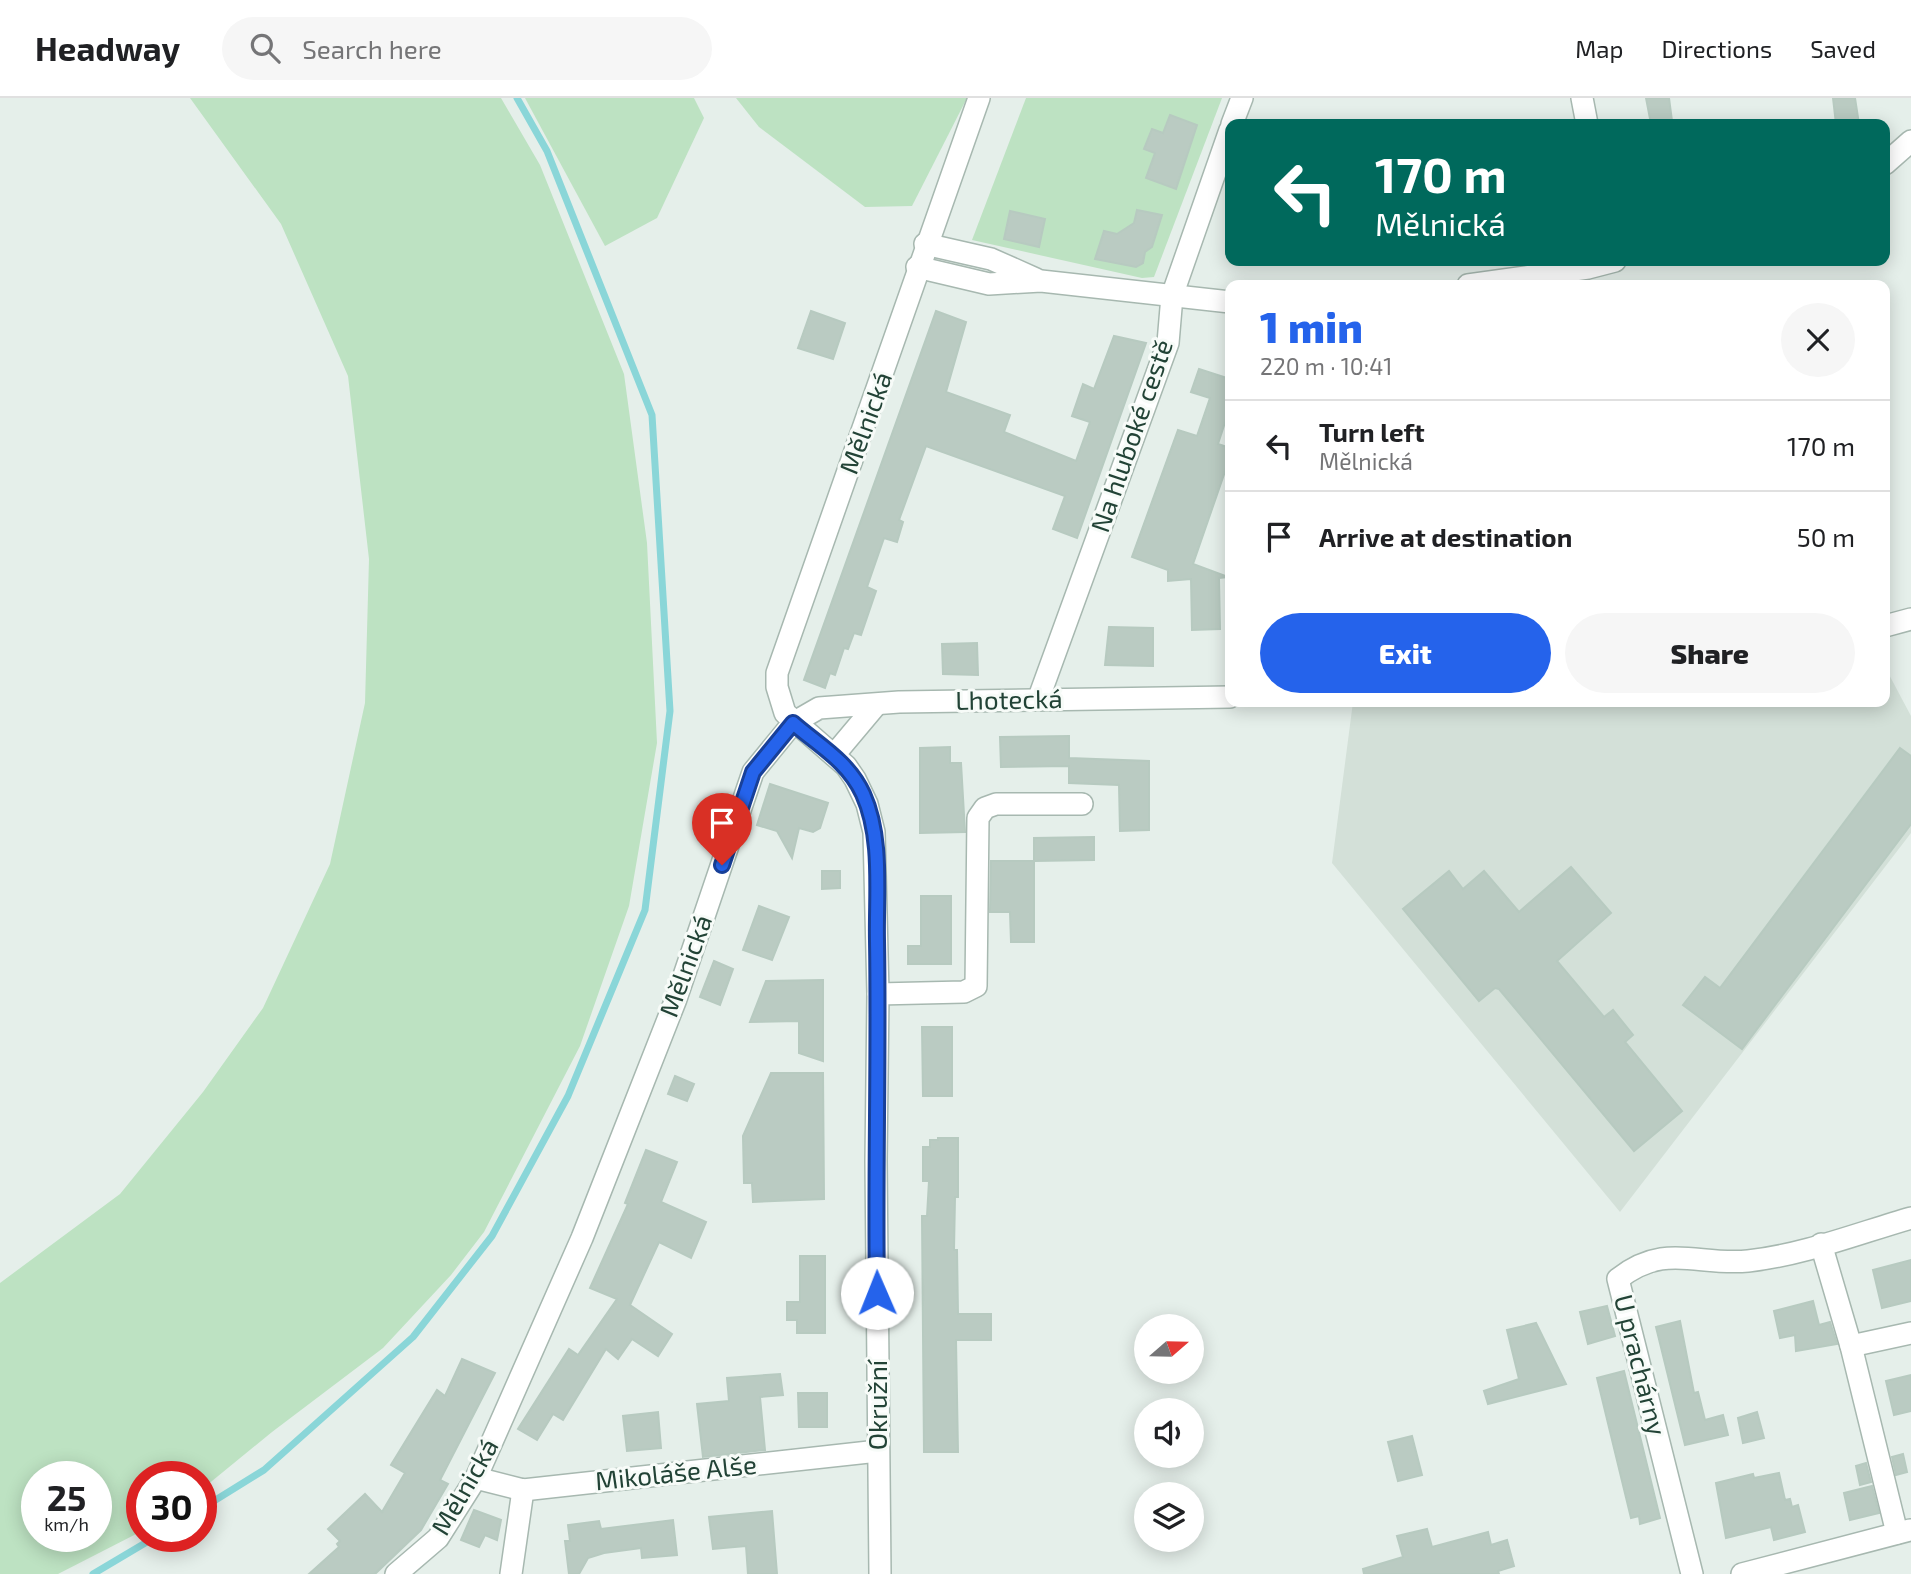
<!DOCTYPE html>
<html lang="en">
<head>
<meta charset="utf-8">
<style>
  :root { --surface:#fff; --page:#f6f6f6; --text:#202124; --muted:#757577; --line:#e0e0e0; --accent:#2563eb }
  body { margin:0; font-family:"Exo 2",sans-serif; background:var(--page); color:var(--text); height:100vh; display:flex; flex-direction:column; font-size:26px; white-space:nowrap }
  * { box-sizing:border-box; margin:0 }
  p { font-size:23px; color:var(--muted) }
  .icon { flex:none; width:38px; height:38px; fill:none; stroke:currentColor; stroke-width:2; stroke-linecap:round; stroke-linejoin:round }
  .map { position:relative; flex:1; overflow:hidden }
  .sheet { position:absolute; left:1225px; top:182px; width:665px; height:427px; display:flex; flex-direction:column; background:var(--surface); border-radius:14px; box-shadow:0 4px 18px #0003 }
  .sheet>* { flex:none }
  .banner { position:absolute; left:1225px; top:21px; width:665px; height:147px; border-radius:14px; box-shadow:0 4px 18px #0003; background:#00695c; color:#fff; overflow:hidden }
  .needle { width:46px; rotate:70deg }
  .fabs { position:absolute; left:1134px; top:1216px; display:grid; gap:14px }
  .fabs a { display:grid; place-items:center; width:70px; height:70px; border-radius:50%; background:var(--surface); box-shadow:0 4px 18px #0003; font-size:35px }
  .speed { position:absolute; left:21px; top:1363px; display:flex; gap:14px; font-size:35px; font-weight:700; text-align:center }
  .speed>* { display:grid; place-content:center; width:91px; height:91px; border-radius:50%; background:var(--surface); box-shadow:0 4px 18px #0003; line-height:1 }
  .speed small { font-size:18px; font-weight:400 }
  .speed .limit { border:10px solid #d22; background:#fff; color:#111 }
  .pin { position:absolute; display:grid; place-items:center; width:60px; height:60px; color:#fff; margin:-72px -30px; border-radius:50% 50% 50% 0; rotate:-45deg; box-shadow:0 0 7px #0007 }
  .pin .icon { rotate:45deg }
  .me { position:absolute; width:77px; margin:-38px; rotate:359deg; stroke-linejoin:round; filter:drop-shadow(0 0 5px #0008) }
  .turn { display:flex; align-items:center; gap:24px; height:147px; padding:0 35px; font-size:32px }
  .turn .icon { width:91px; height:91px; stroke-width:2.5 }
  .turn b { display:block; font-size:49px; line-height:60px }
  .round { display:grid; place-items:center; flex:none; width:74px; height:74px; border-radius:37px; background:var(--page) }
  .head { display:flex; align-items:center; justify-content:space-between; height:119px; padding:0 35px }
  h1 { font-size:42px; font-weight:800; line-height:52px; color:var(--accent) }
  .cta { display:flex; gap:14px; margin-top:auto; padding:14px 35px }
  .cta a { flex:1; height:80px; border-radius:42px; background:var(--accent); color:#fff; font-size:28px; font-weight:800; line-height:80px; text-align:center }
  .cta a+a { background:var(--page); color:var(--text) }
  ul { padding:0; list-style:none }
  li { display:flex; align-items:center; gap:21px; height:91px; padding:0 35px; border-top:2px solid var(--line) }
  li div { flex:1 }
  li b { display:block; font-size:26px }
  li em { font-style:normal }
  header { display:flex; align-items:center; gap:42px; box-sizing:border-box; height:98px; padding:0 35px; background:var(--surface); border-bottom:2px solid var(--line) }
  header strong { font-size:33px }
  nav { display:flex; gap:38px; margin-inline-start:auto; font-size:24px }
  .search { width:490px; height:63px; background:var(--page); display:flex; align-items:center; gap:18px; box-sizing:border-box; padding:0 24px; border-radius:38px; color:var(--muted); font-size:26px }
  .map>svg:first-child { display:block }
  .built { fill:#d3e0d8 }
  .green { fill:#bde2c2; fill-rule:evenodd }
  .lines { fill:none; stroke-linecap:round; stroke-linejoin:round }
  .stream { stroke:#8ad6d8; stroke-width:7 }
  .building { fill:#bacbc2; stroke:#b7cac0; stroke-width:2 }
  .street-casing { stroke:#a7b8b0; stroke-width:24 }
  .street { stroke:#fff; stroke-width:21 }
  .route-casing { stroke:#184099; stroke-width:18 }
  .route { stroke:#2563eb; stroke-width:12 }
  .labels { text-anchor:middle; stroke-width:6; stroke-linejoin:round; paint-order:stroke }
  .street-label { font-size:26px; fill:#224336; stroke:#f7fbf8 }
</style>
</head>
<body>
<header>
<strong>Headway</strong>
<div class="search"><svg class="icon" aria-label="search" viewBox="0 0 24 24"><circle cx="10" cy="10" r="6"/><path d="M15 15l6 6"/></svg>Search here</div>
<nav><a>Map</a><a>Directions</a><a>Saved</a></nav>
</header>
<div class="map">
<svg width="1911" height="1476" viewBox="0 0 1911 1476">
  <rect width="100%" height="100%" fill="#e5efea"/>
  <polygon class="built" points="1885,569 1911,618 1911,735 1620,1114 1332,765 1353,604 1885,604"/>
  <g class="green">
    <path d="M190,0H501L540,67L624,276L647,445L657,645L629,808L580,948L484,1134L451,1177L383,1250L272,1334L201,1392V1379H142V1433L58,1476H0V1185L120,1096L203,994L263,910L330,766L365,605L369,461L348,278L281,126ZM96,1379V1438H37V1379Z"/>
    <polygon points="525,0 694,0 704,20 657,120 605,148"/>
    <polygon points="736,0 967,0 912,108 865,109 759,29"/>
    <polygon points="1026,0 1222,0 1154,179 1142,180 972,142"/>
  </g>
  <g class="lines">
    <g class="stream">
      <polyline points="201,1411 264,1372 413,1239 492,1138 568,998 645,812 670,613 652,317 547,53 517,0"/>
      <polyline points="93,1476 157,1438"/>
    </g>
  </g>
  <g class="building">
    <polygon points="1646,0 1669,0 1672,23 1651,26"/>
    <polygon points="1833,0 1855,0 1859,26 1836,26"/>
    <polygon points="1170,17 1197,27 1176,91 1146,80 1155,55 1144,51 1152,31 1163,35"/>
    <polygon points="1137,112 1162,117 1152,149 1145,154 1143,165 1136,169 1095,161 1104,133 1117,136 1134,125"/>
    <polygon points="1010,113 1045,121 1039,149 1004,141"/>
    <polygon points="811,213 845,225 833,261 798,250"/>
    <polygon points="936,213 966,224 946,294 1010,317 1004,334 1076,363 1090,324 1072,318 1083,286 1094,291 1114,238 1146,245 1077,440 1053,431 1065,398 926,348 899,422 903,424 897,444 884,440 867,489 876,493 861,537 854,535 848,551 844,550 835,577 830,575 825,590 804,582"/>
    <polygon points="1199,271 1230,281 1230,309 1218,346 1230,350 1230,359 1193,466 1228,479 1219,480 1220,531 1192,532 1191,481 1168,483 1168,472 1132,459 1178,332 1197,338 1210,300 1191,294"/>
    <polygon points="1109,529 1153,530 1153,568 1105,567"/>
    <polygon points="977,545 978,577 943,576 942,546"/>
    <polygon points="1069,638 1069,660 1149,663 1149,732 1120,733 1119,687 1069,685 1069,668 1001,669 1000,639"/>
    <polygon points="950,649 950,665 961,665 965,734 920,735 920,650"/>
    <polygon points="1900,650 1911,658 1911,726 1742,951 1683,907 1705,879 1720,890"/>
    <polygon points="770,686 828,705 820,730 813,734 799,730 792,760 777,733 757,727"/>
    <polygon points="1094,739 1094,762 1034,763 1034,844 1011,844 1010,814 990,814 991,763 1034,763 1034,740"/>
    <polygon points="1571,769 1611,815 1557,863 1604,919 1613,912 1633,937 1625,944 1682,1013 1634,1053 1499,891 1495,890 1479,903 1403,811 1449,773 1463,791 1484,773 1519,814"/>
    <polygon points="822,773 840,773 840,790 822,791"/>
    <polygon points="921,798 951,798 951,866 908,866 908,848 921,848"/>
    <polygon points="759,808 789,819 772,862 743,852"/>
    <polygon points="714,863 733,871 720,907 700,899"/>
    <polygon points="823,882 823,963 799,955 799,923 750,924 766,883"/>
    <polygon points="922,929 952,929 952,998 923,998"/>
    <polygon points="771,975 823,975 824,1101 753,1104 752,1085 744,1085 743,1038"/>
    <polygon points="675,978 694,986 687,1003 668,996"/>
    <polygon points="938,1040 958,1040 958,1099 955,1099 954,1152 957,1152 958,1216 991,1216 991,1242 956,1242 958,1354 924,1354 922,1118 927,1118 929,1083 923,1083 923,1049 930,1049 930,1042 938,1042"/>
    <polygon points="646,1052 677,1064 661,1104 706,1124 691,1160 659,1144 630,1207 672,1236 658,1258 632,1241 618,1261 606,1251 563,1322 553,1316 537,1342 518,1331 569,1251 578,1257 617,1201 590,1190 628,1106 625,1105"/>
    <polygon points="800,1158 825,1158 825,1235 797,1235 797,1222 787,1222 787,1204 800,1204"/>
    <polygon points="1911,1162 1911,1203 1882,1210 1873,1172"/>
    <polygon points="1813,1203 1819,1227 1830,1224 1837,1246 1796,1253 1795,1237 1780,1240 1774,1213"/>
    <polygon points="1607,1208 1615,1238 1588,1246 1580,1214"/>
    <polygon points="1680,1223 1694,1295 1698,1294 1705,1322 1723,1317 1728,1337 1685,1347 1656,1229"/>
    <polygon points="1536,1225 1566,1286 1488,1306 1484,1293 1519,1281 1507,1232"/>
    <polygon points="462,1261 495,1275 440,1382 448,1386 421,1432 375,1476 309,1476 339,1449 337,1446 340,1443 328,1431 365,1396 382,1414 405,1375 391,1367 437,1292 445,1298"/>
    <polygon points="1624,1273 1660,1420 1640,1426 1639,1418 1631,1420 1597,1280"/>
    <polygon points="780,1276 783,1297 760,1299 765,1352 703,1359 697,1306 729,1303 727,1280"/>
    <polygon points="1911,1277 1911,1313 1894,1317 1886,1283"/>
    <polygon points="798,1295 827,1295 827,1329 799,1329"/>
    <polygon points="658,1314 661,1350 627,1353 623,1318"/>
    <polygon points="1757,1314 1764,1340 1743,1345 1738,1320"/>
    <polygon points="1412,1338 1422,1377 1398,1383 1388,1344"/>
    <polygon points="1903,1356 1907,1374 1896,1377 1892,1359"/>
    <polygon points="1866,1365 1871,1384 1860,1387 1856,1368"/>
    <polygon points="1779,1375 1785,1402 1790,1401 1792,1409 1798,1407 1805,1434 1774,1442 1771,1429 1726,1440 1716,1385 1753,1376 1754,1380"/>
    <polygon points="1872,1388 1879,1415 1850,1422 1844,1395"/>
    <polygon points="474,1412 501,1422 497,1442 485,1437 479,1449 461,1442"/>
    <polygon points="772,1413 777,1476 748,1476 746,1448 713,1451 709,1419"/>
    <polygon points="673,1422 677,1457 642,1460 641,1450 604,1455 588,1460 579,1476 569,1476 565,1443 570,1443 568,1427 599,1423 601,1431"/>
    <polygon points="1427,1431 1432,1449 1488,1434 1491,1447 1507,1442 1514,1468 1498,1473 1499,1476 1364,1476 1363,1471 1403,1459 1397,1438"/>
  </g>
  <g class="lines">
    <defs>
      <g id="street">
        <polyline points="1582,0 1587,26"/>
        <polyline points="1232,26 1242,0"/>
        <polyline points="1885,66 1911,43"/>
        <polyline points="925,146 991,161 1036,181"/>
        <polyline points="917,169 989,186 1041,183 1230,204"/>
        <polyline points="1468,187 1588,170 1615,163"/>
        <polyline points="1885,528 1911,521"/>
        <polyline points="1038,602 1168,245 1172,198 1230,32"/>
        <polyline points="834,657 876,607"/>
        <polyline points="878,896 964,894 976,888 978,720 985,710 996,706 1082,706"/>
        <polyline points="1821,1146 1851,1248 1897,1435"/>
        <polyline points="1851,1248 1911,1235"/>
        <polyline points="476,1380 523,1392 878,1353"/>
        <polyline points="396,1476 438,1440 476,1380 582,1140 676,901 753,674 793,625 819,610 899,604 1230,599"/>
        <polyline points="511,1476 523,1392"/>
        <polyline points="880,1476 876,1063 878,896 874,734 867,706 855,681 846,668 785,615 777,589 777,575 979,0"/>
        <path d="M1692,1476L1618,1181C1665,1144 1697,1168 1748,1163C1803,1157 1859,1135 1911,1120"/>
        <polyline points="1742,1476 1910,1432"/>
      </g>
    </defs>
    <use href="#street" class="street-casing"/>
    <use href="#street" class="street"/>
  </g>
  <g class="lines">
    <defs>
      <path id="route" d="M722,767L753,674L793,625C818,647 848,663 863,696C883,740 876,796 877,843C879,960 875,1078 877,1195"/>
    </defs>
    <use href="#route" class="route-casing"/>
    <use href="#route" class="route"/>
  </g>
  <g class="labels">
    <g class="street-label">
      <text transform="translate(866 325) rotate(-70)" y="9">Mělnická</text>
      <text transform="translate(1132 338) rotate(-71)" y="9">Na hluboké cestě</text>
      <text transform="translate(1009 602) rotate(-1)" y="9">Lhotecká</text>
      <text transform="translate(686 868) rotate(-70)" y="9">Mělnická</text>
      <text transform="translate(1640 1267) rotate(76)" y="9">U prachárny</text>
      <text transform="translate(878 1307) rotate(-90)" y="9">Okružní</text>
      <text transform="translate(676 1375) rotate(-6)" y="9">Mikoláše Alše</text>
      <text transform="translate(465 1389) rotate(-60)" y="9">Mělnická</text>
    </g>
  </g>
</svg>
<div class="fabs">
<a><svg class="needle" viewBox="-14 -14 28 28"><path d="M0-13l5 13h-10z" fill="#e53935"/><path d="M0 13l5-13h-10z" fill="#757577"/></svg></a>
<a><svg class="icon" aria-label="sound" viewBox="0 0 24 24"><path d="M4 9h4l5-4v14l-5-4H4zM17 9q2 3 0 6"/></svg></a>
<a><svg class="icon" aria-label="layers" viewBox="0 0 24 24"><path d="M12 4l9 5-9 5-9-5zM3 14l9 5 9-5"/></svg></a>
</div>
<div class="speed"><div>25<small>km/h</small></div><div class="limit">30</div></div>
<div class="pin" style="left:722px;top:767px;background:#d93025"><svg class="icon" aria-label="arrive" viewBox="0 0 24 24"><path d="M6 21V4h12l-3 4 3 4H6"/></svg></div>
<svg class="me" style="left:877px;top:1195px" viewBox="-20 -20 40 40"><circle r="19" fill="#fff"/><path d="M0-13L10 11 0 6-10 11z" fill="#2563eb"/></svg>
<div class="banner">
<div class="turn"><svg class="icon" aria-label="left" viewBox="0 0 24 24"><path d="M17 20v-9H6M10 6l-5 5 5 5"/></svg><div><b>170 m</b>Mělnická</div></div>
</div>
<section class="sheet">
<div class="head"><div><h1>1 min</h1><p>220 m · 10:41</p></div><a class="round"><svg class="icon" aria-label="close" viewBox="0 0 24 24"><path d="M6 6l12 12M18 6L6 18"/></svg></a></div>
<ul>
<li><svg class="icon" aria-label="left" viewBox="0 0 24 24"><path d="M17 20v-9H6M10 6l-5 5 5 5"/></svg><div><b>Turn left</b><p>Mělnická</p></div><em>170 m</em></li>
<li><svg class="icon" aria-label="arrive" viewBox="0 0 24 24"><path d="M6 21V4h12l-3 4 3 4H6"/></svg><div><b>Arrive at destination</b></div><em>50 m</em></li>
</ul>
<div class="cta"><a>Exit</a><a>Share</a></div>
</section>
</div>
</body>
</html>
